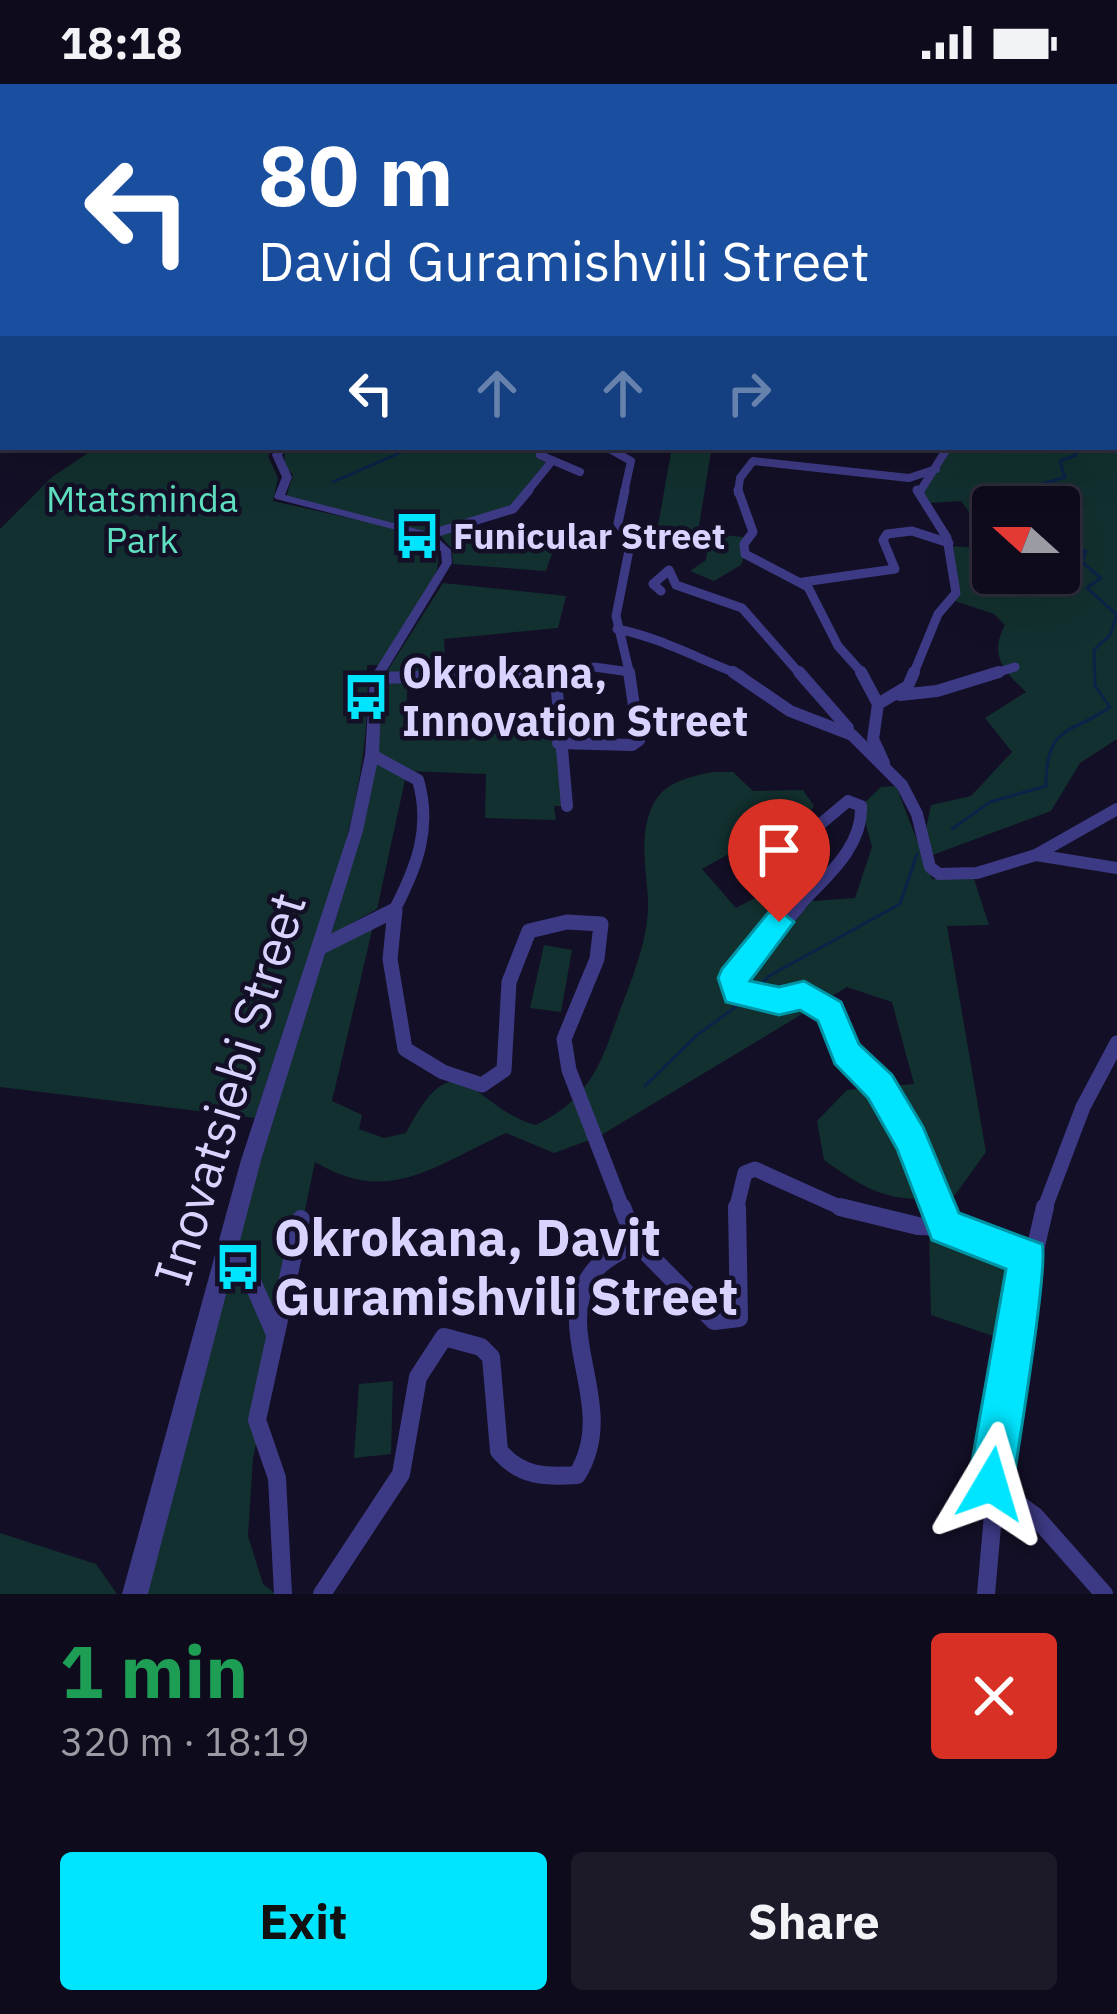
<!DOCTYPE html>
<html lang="en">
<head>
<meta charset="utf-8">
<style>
  :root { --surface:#0e0b1c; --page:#1c1929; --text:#f1f3f6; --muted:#9b9ba3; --line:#2e2b3b; --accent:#00e5ff }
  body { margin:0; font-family:"IBM Plex Sans",sans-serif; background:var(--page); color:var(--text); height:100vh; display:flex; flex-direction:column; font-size:45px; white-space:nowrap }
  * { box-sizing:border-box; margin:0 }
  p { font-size:39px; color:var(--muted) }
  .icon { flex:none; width:66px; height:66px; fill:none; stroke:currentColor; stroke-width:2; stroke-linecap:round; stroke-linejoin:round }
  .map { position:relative; height:1510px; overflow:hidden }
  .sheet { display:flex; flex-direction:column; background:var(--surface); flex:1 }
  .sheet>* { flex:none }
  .top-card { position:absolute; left:0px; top:0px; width:1119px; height:366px; box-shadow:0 12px 48px #0002,0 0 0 3px var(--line); background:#1a4fa0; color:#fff; overflow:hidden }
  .needle { width:78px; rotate:291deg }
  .buttons { position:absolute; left:972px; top:402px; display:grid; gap:24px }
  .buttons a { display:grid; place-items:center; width:108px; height:108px; border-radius:12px; background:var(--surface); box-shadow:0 12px 48px #0002,0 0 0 3px var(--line); font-size:60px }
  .pin { position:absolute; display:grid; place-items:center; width:102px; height:102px; color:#fff; margin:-123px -51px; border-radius:50% 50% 50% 0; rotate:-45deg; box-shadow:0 0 12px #0007 }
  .pin .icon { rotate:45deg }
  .me { position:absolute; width:132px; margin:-66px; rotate:7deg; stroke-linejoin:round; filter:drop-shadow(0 0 9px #0008) }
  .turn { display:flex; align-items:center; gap:42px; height:252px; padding:0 60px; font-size:54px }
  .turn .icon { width:156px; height:156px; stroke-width:2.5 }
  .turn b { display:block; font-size:84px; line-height:102px }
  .lanes { display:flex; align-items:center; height:114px; padding:0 60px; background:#0003; justify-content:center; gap:60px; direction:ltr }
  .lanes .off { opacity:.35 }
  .round { display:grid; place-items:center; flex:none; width:126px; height:126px; border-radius:12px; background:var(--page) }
  .headline { display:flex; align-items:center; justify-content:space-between; height:204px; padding:0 60px }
  h1 { font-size:72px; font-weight:700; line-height:90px; color:#1e9e55 }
  .cta { display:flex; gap:24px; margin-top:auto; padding:24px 60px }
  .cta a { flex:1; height:138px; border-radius:12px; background:var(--accent); color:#111; font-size:48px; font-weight:700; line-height:138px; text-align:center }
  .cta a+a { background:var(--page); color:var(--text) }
  .status { display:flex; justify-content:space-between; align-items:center; height:84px; padding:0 60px; background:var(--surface); direction:ltr }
  .status svg { height:33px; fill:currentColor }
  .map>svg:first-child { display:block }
  .green { fill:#12302f; fill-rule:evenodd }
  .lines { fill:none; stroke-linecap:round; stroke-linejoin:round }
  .stream { stroke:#0c2248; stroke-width:3 }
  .minor-far4 { stroke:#3d3a85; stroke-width:8 }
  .minor-far3 { stroke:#3d3a85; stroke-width:9 }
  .minor-far2 { stroke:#3d3a85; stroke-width:12 }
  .minor-far1 { stroke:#3d3a85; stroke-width:15 }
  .minor { stroke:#3d3a85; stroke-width:18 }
  .tertiary { fill:#3d3a85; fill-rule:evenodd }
  .route { fill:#00e5ff; stroke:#0095a6; stroke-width:3 }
  .labels { text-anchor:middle; stroke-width:9; stroke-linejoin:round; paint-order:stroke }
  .far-park-label { font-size:36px; fill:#5fe0c0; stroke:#130f26 }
  .far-poi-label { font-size:36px; font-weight:bold; fill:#d9d4ff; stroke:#130f26; text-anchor:start }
  .poi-label { font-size:42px; font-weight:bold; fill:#d9d4ff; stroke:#130f26; text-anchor:start }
  .near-street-label { font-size:51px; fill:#d9d4ff; stroke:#130f26 }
  .near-poi-label { font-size:51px; font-weight:bold; fill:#d9d4ff; stroke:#130f26; text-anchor:start }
</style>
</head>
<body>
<div class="status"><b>18:18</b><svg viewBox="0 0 49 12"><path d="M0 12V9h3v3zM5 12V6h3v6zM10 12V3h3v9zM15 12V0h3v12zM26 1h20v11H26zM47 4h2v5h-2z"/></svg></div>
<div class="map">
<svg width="1117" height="1510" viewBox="0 0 1117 1510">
  <rect width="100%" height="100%" fill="#130f26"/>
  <g class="green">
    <path d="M1117,154V655L1080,679L1051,727L930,772L925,750L931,721L971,712L1012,668L985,634L1026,608C1003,586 989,571 1005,541L994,530L952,516L950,462L981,464L984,448L961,417L929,419L918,404L948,363H1116ZM993,423H1059V489H993Z"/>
    <path d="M97,363H273L268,372L278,394L273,417L408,447C423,453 440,461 438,480C436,503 394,559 380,581H367C375,729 301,893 255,1034L0,1003V445L52,393Z"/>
    <polygon points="284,363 542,363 537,370 548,377 517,419 430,449 286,413 293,391 285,382"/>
    <polygon points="672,363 727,363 711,368 698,448 751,454 741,481 714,497 690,487 706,476 708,457 656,453"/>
    <polygon points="477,440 475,459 522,464 522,442 560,446 546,487 453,480 452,465 439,450"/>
    <polygon points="443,499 566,512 558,544 444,555 446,593 386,589"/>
    <path d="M380,597L408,598L404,650H558L567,722H554L556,736L485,734L486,690L407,687L377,825L331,851C356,766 381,687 380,597Z"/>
    <path d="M712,688H733L753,707L803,706L814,722L801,741L775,744L702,785L736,824L791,795L813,817L855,814L872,763L861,722L881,703L896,702L932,795H974L989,841L947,842L986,1068L955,1111C898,1122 871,1110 824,1076L817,1037L847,1006L914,1000L892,918L847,903L598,1053L554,1069L506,1049C436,1080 390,1123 315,1078L253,1374L248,1452L263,1500L276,1510H147L256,1082L326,864L374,838L332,1017L362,1031L359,1045L384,1054L406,1049C458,948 473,1025 536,1041C599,1011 604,965 627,908C637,882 649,847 648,818C647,786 637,748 655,717C667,697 691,693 712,688Z"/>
    <polygon points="544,861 572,866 561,928 530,924"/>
    <polygon points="947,1148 1016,1178 1005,1256 931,1231 929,1150"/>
    <polygon points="393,1297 391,1370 354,1374 359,1300"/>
    <polygon points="0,1449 96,1480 117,1510 0,1510"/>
  </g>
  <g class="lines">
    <g class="stream">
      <polyline points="333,398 413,363"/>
      <polyline points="1044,423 1038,415 1042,400 1065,393 1060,377 1076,371 1078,363"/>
      <polyline points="1059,434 1071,438 1059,442"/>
      <path d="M952,745L990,718L1046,702C1046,638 1072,651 1110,623L1095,602L1094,566L1110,551L1117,531L1087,504L1101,494L1082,478L1086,467L1059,460"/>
      <polyline points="755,907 769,892 900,820 917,770"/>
      <polyline points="645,1002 697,951 744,917"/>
    </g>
    <g class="minor-far4">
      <polyline points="548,363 540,371 580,388"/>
      <polyline points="606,363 631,377 624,409"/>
      <polyline points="526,409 552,377"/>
      <polyline points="738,409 740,394 753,377 909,394 936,385"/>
      <polyline points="919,409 948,363"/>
    </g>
    <g class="minor-far3">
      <polyline points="625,406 618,439 631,456 616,532 630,591"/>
      <polyline points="738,406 753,448 744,460 745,470 808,503 838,562 864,591"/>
      <polyline points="428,451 513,425 529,406"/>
      <polyline points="803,498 895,485 883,456 887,450 912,447 949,459"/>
      <polyline points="661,507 653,500 669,486 676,501 742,524 801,591"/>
      <path d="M617,545C662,554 698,575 741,591"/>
      <polyline points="489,591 536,591"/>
      <polyline points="581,591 594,583 630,588"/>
      <polyline points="913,591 938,530 956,509 947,454 917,406"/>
      <polyline points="989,591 1015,583"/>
    </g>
    <g class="minor-far2">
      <polyline points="733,588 790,627 852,651 902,701 917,730 930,783 939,790 977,789 1036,771 1117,784"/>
      <polyline points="799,588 848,644"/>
      <polyline points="861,588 878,620"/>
      <polyline points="376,594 528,590 573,596 586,588"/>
      <polyline points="556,596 567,722"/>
      <polyline points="900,611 937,607 999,588"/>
      <polyline points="558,659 632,661 639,656 629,588"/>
      <path d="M372,671L418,696C432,744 417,782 395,825"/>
      <polyline points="884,679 873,655 878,620 908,602 914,588"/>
      <path d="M752,769L811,748L848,717L861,722C863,765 823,795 796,825"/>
      <polyline points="1036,771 1117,725"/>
    </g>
    <g class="minor-far1">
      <polyline points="798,822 734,894 737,908 770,916 804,911 830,928 846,970 880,1002 942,1126"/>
      <polyline points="319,864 395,826 390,875 405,965 443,988 482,1001 504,986 509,898 529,847 567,838 601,840 597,875 564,955 569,986 623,1126"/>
      <polyline points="736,1126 745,1089 755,1085 846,1126"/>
      <polyline points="1044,1126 1083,1023 1117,959"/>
    </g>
    <g class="minor">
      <polyline points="622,1123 636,1158 714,1237 739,1234 737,1123"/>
      <polyline points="840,1123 918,1142 946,1143 1028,1174"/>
      <polyline points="941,1123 946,1143"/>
      <polyline points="228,1161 245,1181 275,1250"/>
      <polyline points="991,1400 1035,1432 1104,1510"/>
      <polyline points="283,1510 277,1394 257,1336 301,1135"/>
      <path d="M322,1510L401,1390L418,1293L444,1253L481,1263L491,1273L499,1367C521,1393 545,1393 577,1391C620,1322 551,1250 591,1191C601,1176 621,1167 636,1158"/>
      <polyline points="986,1510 1005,1295 1045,1123"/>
    </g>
    <polygon class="tertiary" points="276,363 286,363 282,371 292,393 285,411 432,449 451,466 452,479 382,594 379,671 363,747 261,1076 148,1510 122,1510 241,1076 349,747 365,671 370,594 442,479 441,467 424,453 276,415 274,413 282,393 272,371"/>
  </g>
  <linearGradient id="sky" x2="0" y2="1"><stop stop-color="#0a0815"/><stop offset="0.42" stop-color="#333752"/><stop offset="1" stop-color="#333752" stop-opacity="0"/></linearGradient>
  <rect width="1117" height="365" fill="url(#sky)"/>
  <path class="route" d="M779,826L794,838L750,897L779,903L804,897L841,918L859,960L892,991L923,1043L959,1129L1042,1160C1049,1179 1018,1364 1013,1400L1007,1416L991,1423L975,1416L968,1400L1006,1185L932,1156L897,1065L868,1014L835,980L818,937L800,926L779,931L726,918L718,894L722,885L768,829Z"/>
  <defs>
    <symbol id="bus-bare" viewBox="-9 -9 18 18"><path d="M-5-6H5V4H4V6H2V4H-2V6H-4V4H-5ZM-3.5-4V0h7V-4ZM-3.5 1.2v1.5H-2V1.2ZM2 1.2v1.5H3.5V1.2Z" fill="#00e5ff" stroke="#130f26" stroke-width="2.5" paint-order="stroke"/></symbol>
  </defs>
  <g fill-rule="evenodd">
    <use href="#bus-bare" x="384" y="419" width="66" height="66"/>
    <use href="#bus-bare" x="333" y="580" width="66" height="66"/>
    <use href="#bus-bare" x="205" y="1150" width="66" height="66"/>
  </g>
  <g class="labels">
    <g class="far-park-label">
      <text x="142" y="428">Mtatsminda<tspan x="142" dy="41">Park</tspan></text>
    </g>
    <g class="far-poi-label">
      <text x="453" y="465">Funicular Street</text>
    </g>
    <g class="poi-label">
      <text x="402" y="604">Okrokana,<tspan x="402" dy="48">Innovation Street</tspan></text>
    </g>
    <g class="near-street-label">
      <text transform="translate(230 1005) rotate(-73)" y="18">Inovatsiebi Street</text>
    </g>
    <g class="near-poi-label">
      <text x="274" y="1172">Okrokana, Davit<tspan x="274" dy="59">Guramishvili Street</tspan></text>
    </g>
  </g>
</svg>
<div class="buttons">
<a><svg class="needle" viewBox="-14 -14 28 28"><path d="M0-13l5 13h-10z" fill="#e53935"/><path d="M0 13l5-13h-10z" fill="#9b9ba3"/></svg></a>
</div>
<div class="pin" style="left:779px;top:838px;background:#d93025"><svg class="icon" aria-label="arrive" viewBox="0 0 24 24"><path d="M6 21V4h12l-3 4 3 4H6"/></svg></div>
<svg class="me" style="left:991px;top:1400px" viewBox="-20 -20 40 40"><path d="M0-17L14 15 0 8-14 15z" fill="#00e5ff" stroke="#fff" stroke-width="4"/></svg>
<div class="top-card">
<div class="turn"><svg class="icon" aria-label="left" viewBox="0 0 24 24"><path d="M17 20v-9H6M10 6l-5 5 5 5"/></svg><div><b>80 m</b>David Guramishvili Street</div></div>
<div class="lanes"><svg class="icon" aria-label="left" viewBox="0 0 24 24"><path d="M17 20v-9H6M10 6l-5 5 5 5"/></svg><svg class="icon off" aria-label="ahead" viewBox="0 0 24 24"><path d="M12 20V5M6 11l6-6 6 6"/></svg><svg class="icon off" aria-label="ahead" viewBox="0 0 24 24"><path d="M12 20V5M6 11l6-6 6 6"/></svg><svg class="icon off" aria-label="right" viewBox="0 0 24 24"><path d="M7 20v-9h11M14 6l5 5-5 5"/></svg></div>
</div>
</div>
<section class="sheet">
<div class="headline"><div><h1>1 min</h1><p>320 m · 18:19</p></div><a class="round" style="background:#d93025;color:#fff"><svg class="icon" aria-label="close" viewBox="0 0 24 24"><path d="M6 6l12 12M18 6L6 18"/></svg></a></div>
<div class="cta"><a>Exit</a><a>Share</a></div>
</section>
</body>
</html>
